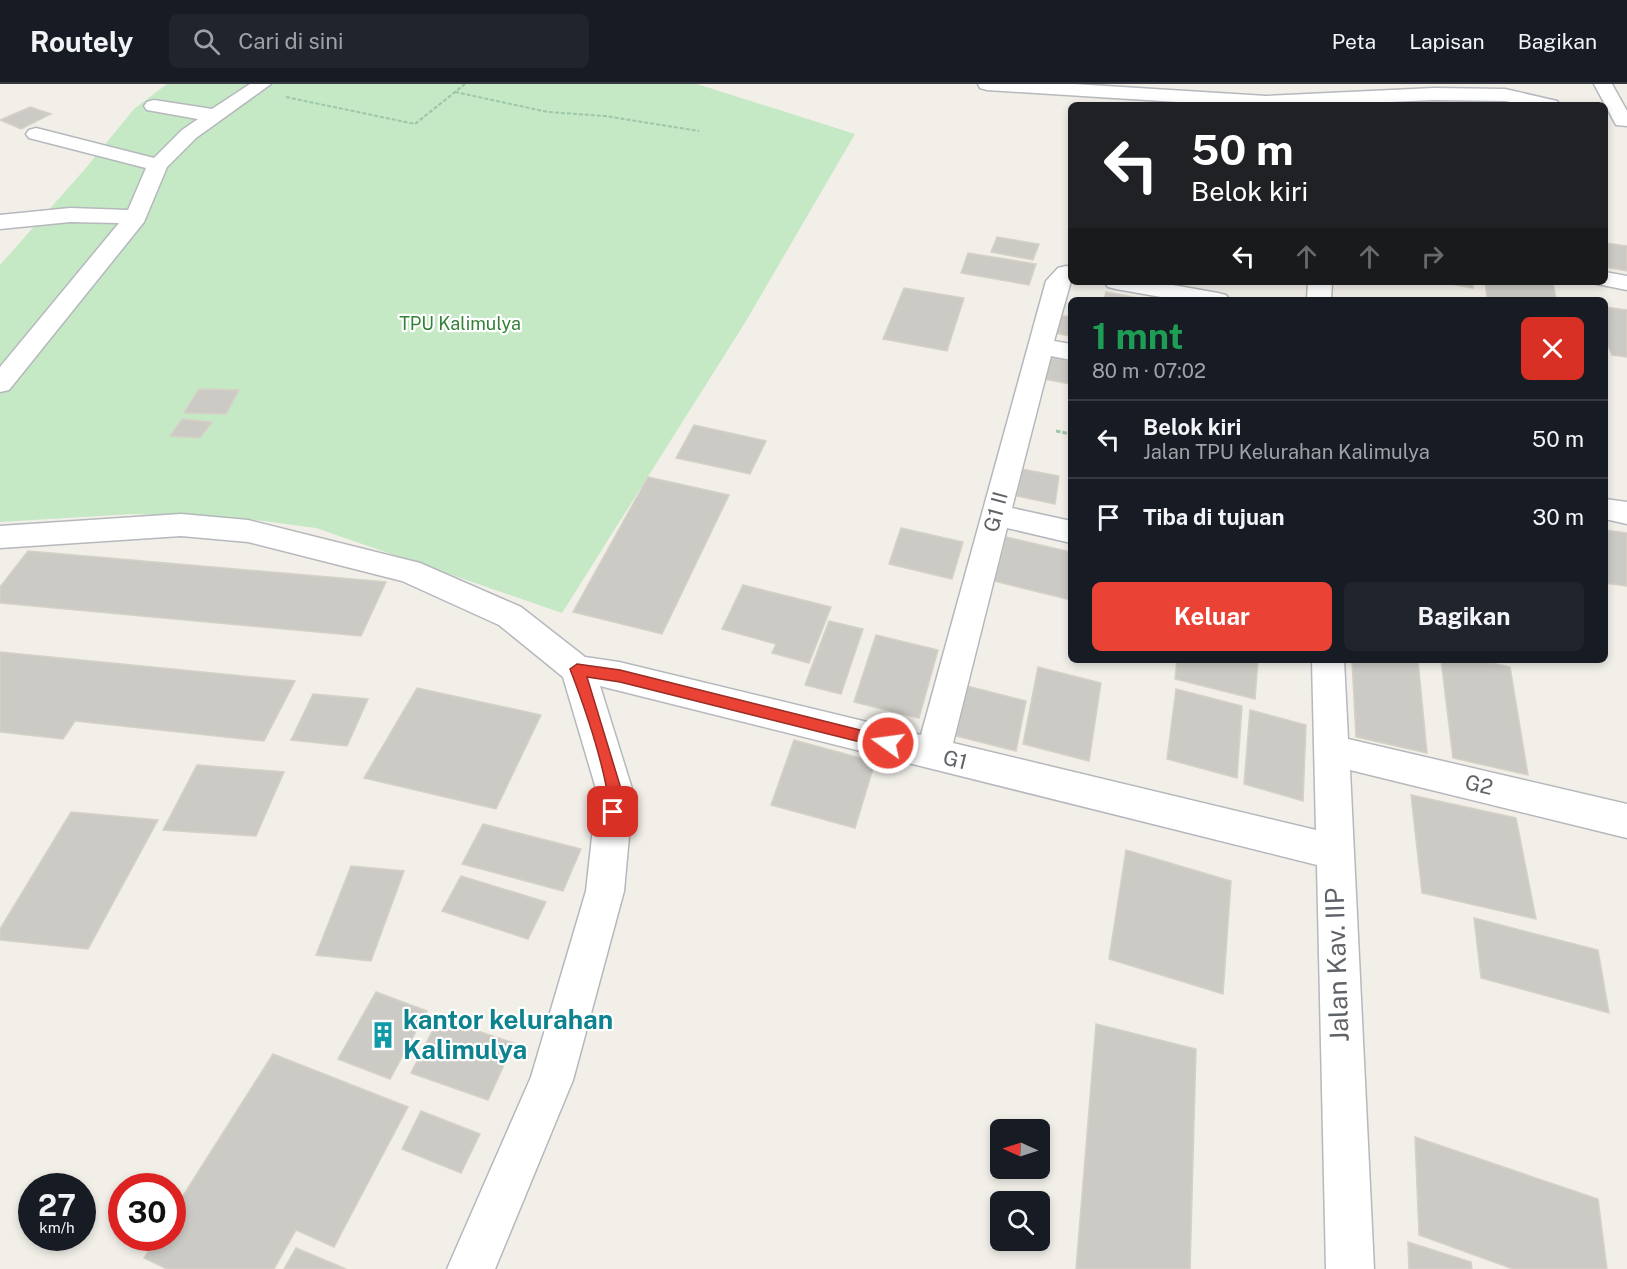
<!DOCTYPE html>
<html lang="id">
<head>
<meta charset="utf-8">
<style>
  :root { --surface:#171b24; --page:#20242c; --text:#f1f3f6; --muted:#9ea1a6; --line:#363941; --accent:#ea4335 }
  body { margin:0; font-family:"Public Sans",sans-serif; background:var(--page); color:var(--text); height:100vh; display:flex; flex-direction:column; font-size:22px; white-space:nowrap }
  * { box-sizing:border-box; margin:0 }
  p { font-size:20px; color:var(--muted) }
  .icon { flex:none; width:33px; height:33px; fill:none; stroke:currentColor; stroke-width:2; stroke-linecap:round; stroke-linejoin:round }
  .map { position:relative; flex:1; overflow:hidden }
  .details { position:absolute; left:1068px; top:213px; width:540px; height:366px; display:flex; flex-direction:column; background:var(--surface); border-radius:9px; box-shadow:0 3px 9px #0003 }
  .details>* { flex:none }
  .hud { position:absolute; left:1068px; top:18px; width:540px; height:183px; border-radius:9px; box-shadow:0 3px 9px #0003; background:#202124; color:#fff; overflow:hidden }
  .needle { width:39px; rotate:273deg }
  .fabs { position:absolute; left:990px; top:1035px; display:grid; gap:12px }
  .fabs a { display:grid; place-items:center; width:60px; height:60px; border-radius:9px; background:var(--surface); box-shadow:0 3px 9px #0003; font-size:30px }
  .speed { position:absolute; left:18px; top:1089px; display:flex; gap:12px; font-size:30px; font-weight:700; text-align:center }
  .speed>* { display:grid; place-content:center; width:78px; height:78px; border-radius:50%; background:var(--surface); box-shadow:0 3px 9px #0003; line-height:1 }
  .speed small { font-size:15px; font-weight:400 }
  .speed .limit { border:9px solid #d22; background:#fff; color:#111 }
  .pin { position:absolute; display:grid; place-items:center; width:51px; height:51px; color:#fff; margin:-26px; border-radius:12px; box-shadow:0 3px 9px #0006 }
  .me { position:absolute; width:66px; margin:-33px; rotate:284deg; stroke-linejoin:round; filter:drop-shadow(0 0 4px #0008) }
  .turn { display:flex; align-items:center; gap:21px; height:126px; padding:0 24px; font-size:27px }
  .turn .icon { width:78px; height:78px; stroke-width:2.5 }
  .turn b { display:block; font-size:42px; line-height:51px }
  .lanes { display:flex; align-items:center; height:57px; padding:0 24px; background:#0003; justify-content:center; gap:30px; direction:ltr }
  .lanes .off { opacity:.35 }
  .round { display:grid; place-items:center; flex:none; width:63px; height:63px; border-radius:9px; background:var(--page) }
  .overview { display:flex; align-items:center; justify-content:space-between; height:102px; padding:0 24px }
  h1 { font-size:36px; font-weight:700; line-height:45px; color:#1e9e55 }
  .cta { display:flex; gap:12px; margin-top:auto; padding:12px 24px }
  .cta a { flex:1; height:69px; border-radius:9px; background:var(--accent); color:#fff; font-size:24px; font-weight:700; line-height:69px; text-align:center }
  .cta a+a { background:var(--page); color:var(--text) }
  ul { padding:0; list-style:none }
  li { display:flex; align-items:center; gap:18px; height:78px; padding:0 24px; border-top:2px solid var(--line) }
  li div { flex:1 }
  li b { display:block; font-size:22px }
  li em { font-style:normal }
  header { display:flex; align-items:center; gap:36px; box-sizing:border-box; height:84px; padding:0 30px; background:var(--surface); border-bottom:2px solid var(--line) }
  header strong { font-size:28px }
  nav { display:flex; gap:33px; margin-inline-start:auto; font-size:21px }
  .search { width:420px; height:54px; background:var(--page); display:flex; align-items:center; gap:15px; box-sizing:border-box; padding:0 21px; border-radius:9px; color:var(--muted); font-size:22px }
  .map>svg:first-child { display:block }
  .green { fill:#c5e8c5 }
  .building { fill:#cccac5; stroke:#d6d1c6; stroke-width:1.5 }
  .lines { fill:none; stroke-linecap:round; stroke-linejoin:round }
  .minor-casing { stroke:#b5b8bc; stroke-width:3 }
  .path-far1 { stroke:#9cc7a9; stroke-width:2; stroke-dasharray:4 2; stroke-linecap:butt }
  .path { stroke:#9cc7a9; stroke-width:3; stroke-dasharray:4.5 2; stroke-linecap:butt }
  .minor { fill:#fff; fill-rule:evenodd }
  .route { fill:#ea4335; stroke:#982c22; stroke-width:1.5 }
  .labels { text-anchor:middle; stroke-width:4.5; stroke-linejoin:round; paint-order:stroke }
  .far-park-label { font-size:18px; fill:#348238; stroke:#fff }
  .street-label { font-size:21px; fill:#5f6368; stroke:#fff }
  .near-street-label { font-size:26px; fill:#5f6368; stroke:#fff }
  .near-culture-label { font-size:26px; font-weight:bold; fill:#0d838f; stroke:#fff; text-anchor:start }
</style>
</head>
<body>
<header>
<strong>Routely</strong>
<div class="search"><svg class="icon" aria-label="search" viewBox="0 0 24 24"><circle cx="10" cy="10" r="6"/><path d="M15 15l6 6"/></svg>Cari di sini</div>
<nav><a>Peta</a><a>Lapisan</a><a>Bagikan</a></nav>
</header>
<div class="map">
<svg width="1627" height="1185" viewBox="0 0 1627 1185">
  <rect width="100%" height="100%" fill="#f1efe8"/>
  <polygon class="green" points="167,0 697,0 855,50 746,237 562,529 316,444 241,434 132,430 0,438 0,181 85,85 134,25"/>
  <g class="building">
    <polygon points="30,23 51,30 21,45 0,36"/>
    <polygon points="997,153 1039,160 1033,176 991,168"/>
    <polygon points="1605,159 1627,162 1627,187 1605,183"/>
    <polygon points="968,169 1036,180 1029,201 961,189"/>
    <polygon points="1441,198 1473,198 1473,204"/>
    <polygon points="1485,198 1553,198 1556,216 1501,216 1487,213"/>
    <polygon points="904,204 964,214 947,267 883,255"/>
    <polygon points="1106,208 1148,216 1104,216"/>
    <polygon points="1605,223 1627,226 1627,273 1612,271 1605,254"/>
    <polygon points="1057,231 1071,233 1071,252 1054,249"/>
    <polygon points="1049,273 1071,278 1071,300 1043,295"/>
    <polygon points="199,305 239,306 226,330 184,329"/>
    <polygon points="182,335 212,338 200,354 170,352"/>
    <polygon points="694,341 766,357 750,390 676,374"/>
    <polygon points="1022,385 1059,392 1055,420 1017,412"/>
    <polygon points="648,393 729,411 662,550 573,528"/>
    <polygon points="901,444 963,458 952,495 889,480"/>
    <polygon points="1605,446 1627,449 1627,502 1605,499"/>
    <polygon points="1006,453 1071,468 1071,516 994,497"/>
    <polygon points="28,467 386,498 361,552 0,519 0,503"/>
    <polygon points="743,501 831,523 809,579 772,569 776,560 722,545"/>
    <polygon points="829,537 863,545 841,610 805,601"/>
    <polygon points="876,551 938,566 919,634 854,618"/>
    <polygon points="0,568 295,597 264,657 75,637 63,655 0,648"/>
    <polygon points="1177,576 1258,576 1255,615 1175,595"/>
    <polygon points="1352,576 1418,576 1427,669 1356,653"/>
    <polygon points="1441,576 1476,576 1510,583 1528,691 1453,674"/>
    <polygon points="1038,583 1101,599 1089,677 1023,660"/>
    <polygon points="967,602 1026,617 1016,667 956,652"/>
    <polygon points="417,604 541,631 496,725 364,694"/>
    <polygon points="1176,605 1242,622 1237,694 1167,675"/>
    <polygon points="313,610 368,615 347,662 291,656"/>
    <polygon points="1250,626 1306,641 1303,717 1244,700"/>
    <polygon points="794,656 875,678 855,744 771,721"/>
    <polygon points="197,681 284,688 256,752 163,746"/>
    <polygon points="1411,711 1516,734 1536,835 1422,809"/>
    <polygon points="71,728 158,736 88,865 0,856 0,845"/>
    <polygon points="483,740 581,765 563,807 462,780"/>
    <polygon points="1126,766 1231,797 1223,910 1109,875"/>
    <polygon points="351,782 404,787 371,877 316,871"/>
    <polygon points="461,792 546,818 528,855 442,827"/>
    <polygon points="1474,834 1598,866 1609,929 1481,894"/>
    <polygon points="376,908 427,927 390,995 338,975"/>
    <polygon points="439,934 514,959 488,1016 411,989"/>
    <polygon points="1096,940 1196,965 1190,1185 1076,1185"/>
    <polygon points="273,970 408,1023 334,1163 296,1146 274,1185 167,1185 144,1174 157,1154 172,1154 172,1129"/>
    <polygon points="421,1027 480,1050 461,1089 402,1065"/>
    <polygon points="1415,1053 1598,1115 1607,1185 1513,1185 1419,1151"/>
    <polygon points="1408,1158 1471,1178 1472,1185 1409,1185"/>
    <polygon points="296,1164 346,1185 284,1185"/>
  </g>
  <g class="lines">
    <defs>
      <g id="minor">
        <polygon points="250,0 271,0 196,54 167,83 144,138 9,306 0,308 0,283 119,139 70,138 0,145 0,131 70,124 128,126 146,84 29,54 26,50 29,46 36,44 154,74 182,46 198,35 147,26 144,22 147,18 154,16 212,25"/>
        <polygon points="978,0 1074,0 1266,12 1434,4 1505,5 1557,17 1560,21 1525,21 1505,17 1434,16 1322,21 1225,21 987,6 980,4"/>
        <polygon points="1594,0 1612,0 1627,27 1627,42 1616,41"/>
        <polygon points="1066,182 1071,183 1071,197 1054,257 1071,260 1071,276 1051,272 1012,424 1071,437 1071,459 1007,444 953,659 1316,746 1312,576 1344,576 1348,655 1627,720 1627,754 1350,686 1374,1185 1326,1185 1317,781 600,602 633,708 624,807 573,996 495,1185 447,1185 531,993 586,807 597,708 563,593 499,541 402,497 248,458 181,452 0,464 0,442 181,430 248,436 420,479 521,523 585,573 619,578 921,651 1046,197 1058,184"/>
        <polygon points="1605,188 1627,192 1627,206 1597,200 1595,198 1605,198"/>
        <polygon points="1104,198 1156,198 1218,209 1226,211 1230,216 1178,216 1116,205 1108,203"/>
        <polygon points="1308,198 1332,198 1331,216 1307,216"/>
        <polygon points="1605,415 1627,418 1627,440 1605,435"/>
      </g>
    </defs>
    <use href="#minor" class="minor-casing"/>
    <g class="path-far1">
      <polyline points="455,8 548,28 605,32 699,47"/>
      <polyline points="286,13 415,40 465,0"/>
    </g>
    <polyline class="path" points="1056,347 1071,350"/>
    <use href="#minor" class="minor"/>
  </g>
  <path class="route" d="M577,580L620,586L888,653L893,655L895,659L893,663L888,665L620,598L587,593L622,708L618,733L613,735L608,733C604,724 609,715 607,706C599,665 585,624 570,585Z"/>
  <defs>
    <symbol id="building-bare" viewBox="-9 -9 18 18"><path d="M-4-6H4V6H1V3H-1V6H-4ZM-2.5-4.3h1.7v1.8h-1.7ZM.8-4.3h1.7v1.8H.8ZM-2.5-1h1.7V.8h-1.7ZM.8-1h1.7V.8H.8Z" fill="#0f9aa8" stroke="#fff" stroke-width="2.5" paint-order="stroke"/></symbol>
  </defs>
  <g fill-rule="evenodd">
    <use href="#building-bare" x="364" y="932" width="38" height="38"/>
  </g>
  <g class="labels">
    <g class="far-park-label">
      <text x="460" y="246">TPU Kalimulya</text>
    </g>
    <g class="street-label">
      <text transform="translate(996 428) rotate(-75)" y="7">G1 II</text>
      <text transform="translate(955 676) rotate(14)" y="7">G1</text>
      <text transform="translate(1479 701) rotate(13)" y="7">G2</text>
    </g>
    <g class="near-street-label">
      <text transform="translate(1337 881) rotate(-92)" y="9">Jalan Kav. IIP</text>
    </g>
    <g class="near-culture-label">
      <text x="403" y="945">kantor kelurahan<tspan x="403" dy="30">Kalimulya</tspan></text>
    </g>
  </g>
</svg>
<div class="fabs">
<a><svg class="needle" viewBox="-14 -14 28 28"><path d="M0-13l5 13h-10z" fill="#e53935"/><path d="M0 13l5-13h-10z" fill="#9ea1a6"/></svg></a>
<a><svg class="icon" aria-label="search" viewBox="0 0 24 24"><circle cx="10" cy="10" r="6"/><path d="M15 15l6 6"/></svg></a>
</div>
<div class="speed"><div>27<small>km/h</small></div><div class="limit">30</div></div>
<div class="pin" style="left:613px;top:728px;background:#d93025"><svg class="icon" aria-label="arrive" viewBox="0 0 24 24"><path d="M6 21V4h12l-3 4 3 4H6"/></svg></div>
<svg class="me" style="left:888px;top:659px" viewBox="-20 -20 40 40"><circle r="17" fill="#ea4335" stroke="#fff" stroke-width="3"/><path d="M0-11L8 9 0 5-8 9z" fill="#fff"/></svg>
<div class="hud">
<div class="turn"><svg class="icon" aria-label="left" viewBox="0 0 24 24"><path d="M17 20v-9H6M10 6l-5 5 5 5"/></svg><div><b>50 m</b>Belok kiri</div></div>
<div class="lanes"><svg class="icon" aria-label="left" viewBox="0 0 24 24"><path d="M17 20v-9H6M10 6l-5 5 5 5"/></svg><svg class="icon off" aria-label="ahead" viewBox="0 0 24 24"><path d="M12 20V5M6 11l6-6 6 6"/></svg><svg class="icon off" aria-label="ahead" viewBox="0 0 24 24"><path d="M12 20V5M6 11l6-6 6 6"/></svg><svg class="icon off" aria-label="right" viewBox="0 0 24 24"><path d="M7 20v-9h11M14 6l5 5-5 5"/></svg></div>
</div>
<section class="details">
<div class="overview"><div><h1>1 mnt</h1><p>80 m · 07:02</p></div><a class="round" style="background:#d93025;color:#fff"><svg class="icon" aria-label="close" viewBox="0 0 24 24"><path d="M6 6l12 12M18 6L6 18"/></svg></a></div>
<ul>
<li><svg class="icon" aria-label="left" viewBox="0 0 24 24"><path d="M17 20v-9H6M10 6l-5 5 5 5"/></svg><div><b>Belok kiri</b><p>Jalan TPU Kelurahan Kalimulya</p></div><em>50 m</em></li>
<li><svg class="icon" aria-label="arrive" viewBox="0 0 24 24"><path d="M6 21V4h12l-3 4 3 4H6"/></svg><div><b>Tiba di tujuan</b></div><em>30 m</em></li>
</ul>
<div class="cta"><a>Keluar</a><a>Bagikan</a></div>
</section>
</div>
</body>
</html>
